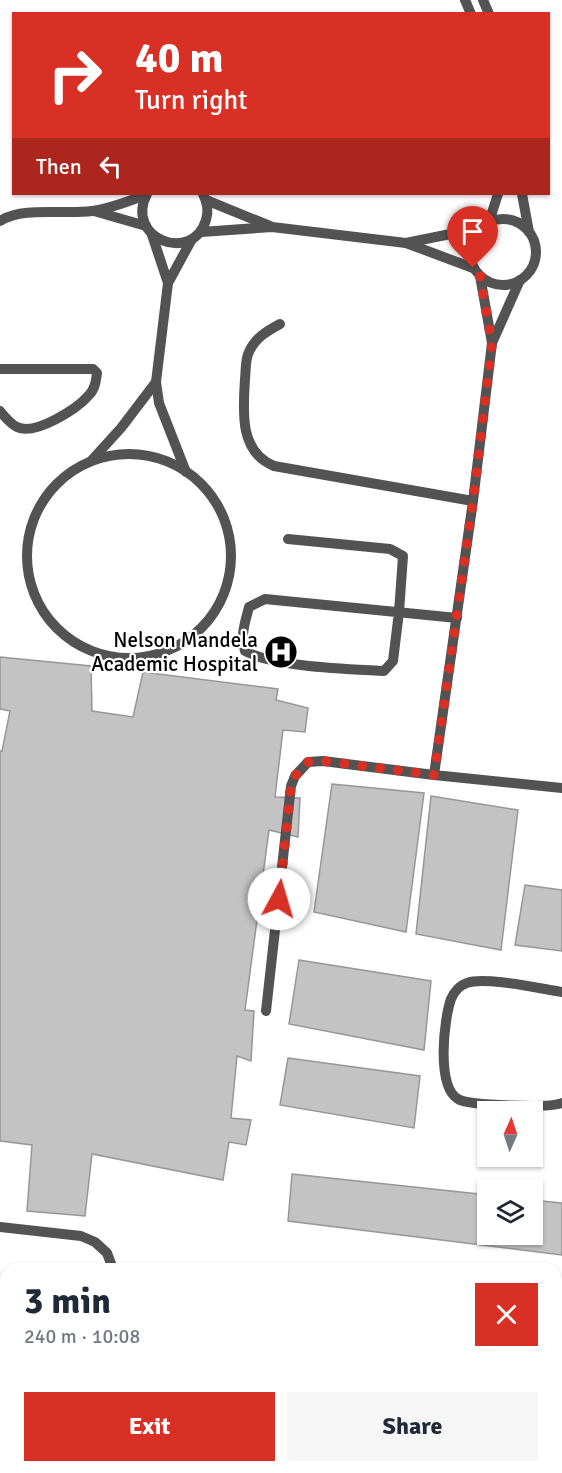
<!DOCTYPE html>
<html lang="en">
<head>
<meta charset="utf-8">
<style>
  :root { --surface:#fff; --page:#f6f6f7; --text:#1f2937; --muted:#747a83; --accent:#d93025 }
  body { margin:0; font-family:Signika,sans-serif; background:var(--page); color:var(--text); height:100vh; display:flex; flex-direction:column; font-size:22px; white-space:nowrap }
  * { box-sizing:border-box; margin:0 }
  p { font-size:20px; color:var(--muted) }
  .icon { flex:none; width:33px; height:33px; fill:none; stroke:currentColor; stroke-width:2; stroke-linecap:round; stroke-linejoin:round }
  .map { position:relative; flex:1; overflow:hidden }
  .drawer { position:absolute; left:0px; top:1263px; width:562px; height:210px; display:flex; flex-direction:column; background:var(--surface); border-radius:18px 18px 0 0; box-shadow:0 2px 4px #0004 }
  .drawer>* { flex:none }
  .hud { position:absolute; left:12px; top:12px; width:538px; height:183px; border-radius:0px; box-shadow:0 2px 4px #0004; background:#d93025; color:#fff; overflow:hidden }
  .needle { width:39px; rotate:3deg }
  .buttons { position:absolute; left:477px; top:1101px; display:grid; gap:12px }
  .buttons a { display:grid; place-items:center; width:66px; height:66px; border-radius:0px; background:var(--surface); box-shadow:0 2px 4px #0004; font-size:30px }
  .pin { position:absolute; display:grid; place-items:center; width:51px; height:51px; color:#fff; margin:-62px -26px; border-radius:50% 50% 50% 0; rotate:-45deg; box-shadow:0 0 6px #0007 }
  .pin .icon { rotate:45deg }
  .me { position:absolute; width:66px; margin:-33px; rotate:6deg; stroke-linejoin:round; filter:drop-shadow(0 0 4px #0008) }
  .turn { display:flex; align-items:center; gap:21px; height:126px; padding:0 24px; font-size:27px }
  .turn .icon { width:78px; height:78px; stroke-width:2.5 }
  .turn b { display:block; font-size:42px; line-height:51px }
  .then { display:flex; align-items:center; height:57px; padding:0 24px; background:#0003; gap:12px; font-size:22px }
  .round { display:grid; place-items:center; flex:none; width:63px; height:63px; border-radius:0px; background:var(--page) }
  .head { display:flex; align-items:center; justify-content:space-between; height:102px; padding:0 24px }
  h1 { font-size:36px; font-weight:800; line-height:45px }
  .primary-button { display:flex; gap:12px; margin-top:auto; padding:12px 24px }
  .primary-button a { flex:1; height:69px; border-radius:0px; background:var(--accent); color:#fff; font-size:24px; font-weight:800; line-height:69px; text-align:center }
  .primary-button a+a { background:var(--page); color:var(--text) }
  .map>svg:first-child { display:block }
  .building { fill:#c3c3c3; stroke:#979797; stroke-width:1.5 }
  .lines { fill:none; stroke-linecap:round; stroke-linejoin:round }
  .lane { stroke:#535353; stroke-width:10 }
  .route { stroke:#d93025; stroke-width:10; stroke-dasharray:0 18 }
  .labels { text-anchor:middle; stroke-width:4.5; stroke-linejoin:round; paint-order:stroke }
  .poi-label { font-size:21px; fill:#000; stroke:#fff; text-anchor:end }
</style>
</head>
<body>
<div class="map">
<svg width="562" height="1473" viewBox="0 0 562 1473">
  <rect width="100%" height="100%" fill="#fff"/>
  <g class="building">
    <polygon points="0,657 91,666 92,711 133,717 143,672 278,689 276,700 308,708 305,732 283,730 275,797 300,798 298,837 269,830 245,1010 254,1011 251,1061 237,1056 231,1118 251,1120 246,1145 229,1142 223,1180 92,1154 85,1216 27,1211 32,1145 0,1141 0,751 2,751 10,711 0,709"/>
    <polygon points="332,784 424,793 406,932 314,912"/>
    <polygon points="431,796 518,810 501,950 416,934"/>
    <polygon points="525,885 562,890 562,951 515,945"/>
    <polygon points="299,960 431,981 424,1050 289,1024"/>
    <polygon points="288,1058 420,1076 414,1128 280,1105"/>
    <polygon points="292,1174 488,1195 488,1234 532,1234 532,1200 562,1203 562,1255 288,1221"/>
  </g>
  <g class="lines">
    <g class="lane">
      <polyline points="465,0 471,14"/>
      <polyline points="483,0 489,14"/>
      <path d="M147,194C124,238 192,265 206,220C209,211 207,202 203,194"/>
      <polyline points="522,194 529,232"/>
      <polyline points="206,200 270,226"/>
      <polyline points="94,211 146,226"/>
      <circle cx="503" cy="252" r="33"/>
      <path d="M0,221C23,206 65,215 92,211C110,209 128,201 146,195"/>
      <polyline points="489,222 498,194"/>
      <polyline points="201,232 272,227 406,243 473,268"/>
      <polyline points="152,235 168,283"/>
      <polyline points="406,243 480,228"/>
      <polyline points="480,276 492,343 473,501 434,775 562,788"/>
      <path d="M280,324C267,331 255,338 249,352C245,359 246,371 245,379C243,411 239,452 274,466L473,501"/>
      <polyline points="492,343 520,280"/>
      <path d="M0,369H93L97,373C96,381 95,389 89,395C77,409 35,436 17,427C11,424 4,416 0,411"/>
      <circle cx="129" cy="556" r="102"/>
      <polyline points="91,461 121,428 156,382"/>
      <polyline points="186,472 159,403 156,382 168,283 192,239"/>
      <path d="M288,539L390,549L403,556L399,612L393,661L384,671C350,669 273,667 245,651C240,637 245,622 249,607L265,599L457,618"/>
      <path d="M562,992C542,989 484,976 467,983C460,985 454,992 451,999C444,1019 436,1086 458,1099C469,1106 550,1108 562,1103"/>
      <polyline points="266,1011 291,786 295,776 308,762 323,761 434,775"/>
      <polyline points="0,1227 81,1236 95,1242 107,1253 113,1269"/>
      <polyline points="0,1358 6,1359"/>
      <polyline points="0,1379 6,1380"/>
      <polyline points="288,1467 294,1473"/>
      <polyline points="328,1467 333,1473"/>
      <polyline points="408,1467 409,1473"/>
    </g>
  </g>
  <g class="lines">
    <polyline class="route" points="279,899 291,786 295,776 308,762 323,761 434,775 473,501 492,344 480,276 473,268"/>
  </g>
  <defs>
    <symbol id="hospital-disc" viewBox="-11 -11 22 22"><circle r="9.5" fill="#000" stroke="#fff"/><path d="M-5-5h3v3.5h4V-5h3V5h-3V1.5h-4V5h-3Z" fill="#fff"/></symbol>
  </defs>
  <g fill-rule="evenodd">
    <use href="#hospital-disc" x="262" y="633" width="38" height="38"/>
  </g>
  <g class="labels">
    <g class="poi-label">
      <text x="258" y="647">Nelson Mandela<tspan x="258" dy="24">Academic Hospital</tspan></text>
    </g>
  </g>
</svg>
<div class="buttons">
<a><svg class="needle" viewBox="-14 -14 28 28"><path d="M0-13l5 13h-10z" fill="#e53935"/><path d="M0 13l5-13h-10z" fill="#747a83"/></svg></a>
<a><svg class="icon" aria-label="layers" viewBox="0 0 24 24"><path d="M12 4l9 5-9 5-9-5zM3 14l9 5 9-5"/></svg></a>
</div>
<div class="pin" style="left:473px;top:268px;background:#d93025"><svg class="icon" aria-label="arrive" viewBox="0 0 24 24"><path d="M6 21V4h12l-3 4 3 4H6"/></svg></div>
<svg class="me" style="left:279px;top:899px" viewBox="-20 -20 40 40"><circle r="19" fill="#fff"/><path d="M0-13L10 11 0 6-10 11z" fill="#d93025"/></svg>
<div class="hud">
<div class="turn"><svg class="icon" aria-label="right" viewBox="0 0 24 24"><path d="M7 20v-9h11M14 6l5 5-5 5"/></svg><div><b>40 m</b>Turn right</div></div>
<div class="then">Then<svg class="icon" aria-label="left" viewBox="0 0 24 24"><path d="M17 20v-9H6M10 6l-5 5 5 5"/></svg></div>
</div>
<section class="drawer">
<div class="head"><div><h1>3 min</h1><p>240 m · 10:08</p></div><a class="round" style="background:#d93025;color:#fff"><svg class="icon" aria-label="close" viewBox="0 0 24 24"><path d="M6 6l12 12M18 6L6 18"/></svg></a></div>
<div class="primary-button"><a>Exit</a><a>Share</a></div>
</section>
</div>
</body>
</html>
